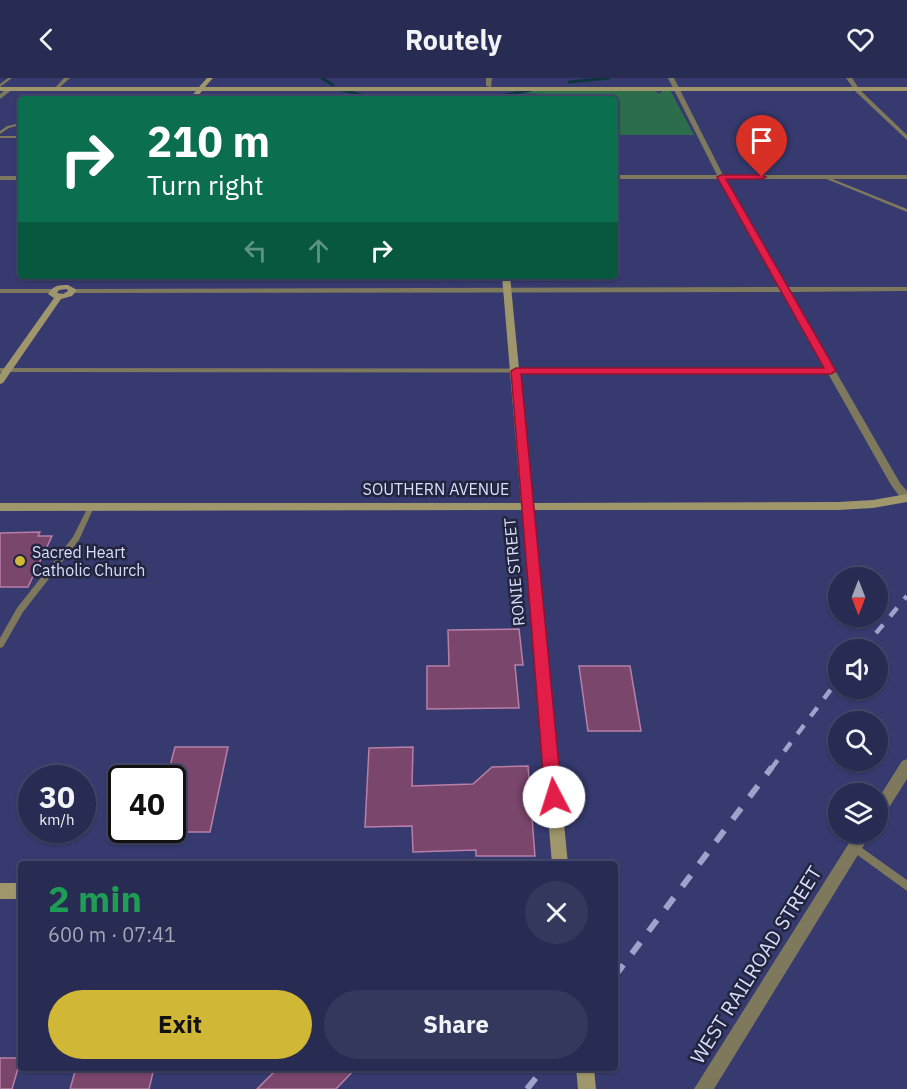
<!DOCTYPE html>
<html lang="en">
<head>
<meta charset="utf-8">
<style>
  :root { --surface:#282c52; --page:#34385c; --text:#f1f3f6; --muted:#a5a7b8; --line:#444869; --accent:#d1b736 }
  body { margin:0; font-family:"IBM Plex Sans",sans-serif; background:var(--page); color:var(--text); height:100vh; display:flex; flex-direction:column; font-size:22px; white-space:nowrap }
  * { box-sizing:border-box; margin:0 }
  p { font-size:20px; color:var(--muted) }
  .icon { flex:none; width:33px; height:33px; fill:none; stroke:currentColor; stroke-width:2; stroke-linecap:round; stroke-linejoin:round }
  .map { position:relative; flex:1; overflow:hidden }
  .drawer { position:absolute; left:18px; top:783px; width:600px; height:210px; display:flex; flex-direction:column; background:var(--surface); border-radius:6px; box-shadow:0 2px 4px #0004,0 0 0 2px var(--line) }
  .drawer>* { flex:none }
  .guide { position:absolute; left:18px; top:18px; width:600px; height:183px; border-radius:6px; box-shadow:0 2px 4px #0004,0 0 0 2px var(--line); background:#0b6e4f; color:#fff; overflow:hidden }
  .needle { width:39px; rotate:180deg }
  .controls { position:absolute; left:828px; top:489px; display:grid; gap:12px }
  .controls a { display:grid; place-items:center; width:60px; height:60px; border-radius:50%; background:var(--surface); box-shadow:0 2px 4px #0004,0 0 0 2px var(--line); font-size:30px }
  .speed { position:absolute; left:18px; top:687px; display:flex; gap:12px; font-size:30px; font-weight:700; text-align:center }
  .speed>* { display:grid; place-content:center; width:78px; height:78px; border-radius:50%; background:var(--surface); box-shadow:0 2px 4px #0004,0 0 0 2px var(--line); line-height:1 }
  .speed small { font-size:15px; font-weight:400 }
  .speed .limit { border:3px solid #111; border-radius:9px; background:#fff; color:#111 }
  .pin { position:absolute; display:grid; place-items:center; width:51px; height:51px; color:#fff; margin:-62px -26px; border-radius:50% 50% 50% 0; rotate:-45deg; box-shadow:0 0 6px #0007 }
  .pin .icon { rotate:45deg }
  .me { position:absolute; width:66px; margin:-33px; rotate:355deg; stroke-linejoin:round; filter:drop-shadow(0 0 4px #0008) }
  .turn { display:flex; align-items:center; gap:21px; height:126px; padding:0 30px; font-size:27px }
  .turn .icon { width:78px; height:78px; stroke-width:2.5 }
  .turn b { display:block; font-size:42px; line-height:51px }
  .lanes { display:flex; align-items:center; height:57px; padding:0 30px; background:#0003; justify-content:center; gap:30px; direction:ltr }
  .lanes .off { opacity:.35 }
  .round { display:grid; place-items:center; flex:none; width:63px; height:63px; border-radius:32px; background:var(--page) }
  .overview { display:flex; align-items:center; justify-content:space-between; height:102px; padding:0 30px }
  h1 { font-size:36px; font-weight:700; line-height:45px; color:#1e9e55 }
  .button { display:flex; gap:12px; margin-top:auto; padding:12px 30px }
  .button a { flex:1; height:69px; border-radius:36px; background:var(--accent); color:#111; font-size:24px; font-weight:700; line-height:69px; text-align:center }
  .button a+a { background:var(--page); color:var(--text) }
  header { display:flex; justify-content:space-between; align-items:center; height:78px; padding:0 30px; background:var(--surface); font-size:27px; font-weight:700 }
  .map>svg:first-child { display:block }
  .green { fill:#2c6e4b }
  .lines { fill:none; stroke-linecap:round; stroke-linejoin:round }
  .stream { stroke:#0f3640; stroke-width:3 }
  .building { fill:#7a466c; stroke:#b87fa8; stroke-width:1.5 }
  .lane { fill:#7e785d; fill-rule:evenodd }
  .street { fill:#7e785d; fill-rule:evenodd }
  .secondary { fill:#9f966b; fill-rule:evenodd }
  .rail-far1 { stroke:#9ea3ca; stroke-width:4.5; stroke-dasharray:11 11; stroke-linecap:butt }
  .rail { stroke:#9ea3ca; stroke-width:6; stroke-dasharray:14 14; stroke-linecap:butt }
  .route { fill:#e11d48; stroke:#92132f; stroke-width:1.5 }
  .poi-dot { fill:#d1b736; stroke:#22253d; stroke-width:2 }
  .labels { text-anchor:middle; stroke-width:5; stroke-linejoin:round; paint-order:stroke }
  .street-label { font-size:16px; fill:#d9defe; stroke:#22253d }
  .poi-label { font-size:16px; fill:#d9defe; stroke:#22253d; text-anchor:start }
  .near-street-label { font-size:20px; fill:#d9defe; stroke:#22253d }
</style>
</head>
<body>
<header><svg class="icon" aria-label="back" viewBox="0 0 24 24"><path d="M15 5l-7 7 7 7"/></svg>Routely<svg class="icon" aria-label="heart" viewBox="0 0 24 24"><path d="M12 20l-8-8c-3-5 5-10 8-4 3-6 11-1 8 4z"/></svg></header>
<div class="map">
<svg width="907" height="1011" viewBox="0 0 907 1011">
  <rect width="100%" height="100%" fill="#363a6e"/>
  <polygon class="green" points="539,11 652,12 660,16 662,13 670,12 694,57 615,57 615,21 571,21 570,17 522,15"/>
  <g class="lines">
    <g class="stream">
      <polyline points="322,0 333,7"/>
      <polyline points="569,4 609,0"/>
      <polyline points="342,12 376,21"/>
      <polyline points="500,18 531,12"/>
    </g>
  </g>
  <g class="building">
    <polygon points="40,454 38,458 52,458 28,509 0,509 0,455"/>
    <polygon points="519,551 523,587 515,587 519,630 427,631 427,588 449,588 448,552"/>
    <polygon points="579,588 630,588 641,653 588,653"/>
    <polygon points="175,669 228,669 210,754 172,754 172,700 167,700"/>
    <polygon points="413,669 412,708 473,706 492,689 528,688 535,778 476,778 476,772 413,774 412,748 365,749 369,670"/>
    <polygon points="0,980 21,980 12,1011 0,1011"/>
    <polygon points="76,990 154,990 149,1011 70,1011"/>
    <polygon points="278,990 356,990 336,1011 257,1011"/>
  </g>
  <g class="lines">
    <g class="lane">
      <polygon points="8,0 12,0 0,9 0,6"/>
      <polygon points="21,45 21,47 9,50 0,56 0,53 7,48"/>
      <rect x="0" y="58" width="21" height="2"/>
      <polygon points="825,98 907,131 907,134 824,100 823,99"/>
      <polygon points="0,290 831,291 834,293 831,295 0,294"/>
      <polygon points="89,427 93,427 94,429 79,462 23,534 3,569 0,570 0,560 17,530 73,459"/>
      <polygon points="855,765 907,802 907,813 852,773 850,770 852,767"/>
    </g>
    <g class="street">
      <polygon points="64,0 70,0 59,10 55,10"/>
      <polygon points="486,0 492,0 491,9 486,8"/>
      <polygon points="668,0 674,0 723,97 907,97 907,101 725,101 787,209 907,209 907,213 790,214 900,405 907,413 907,424 903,423 891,407 782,214 72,215 68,213 72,211 780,209 719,101 615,101 615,97 717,97"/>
      <polygon points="846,0 852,0 860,12 907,57 907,62 856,14"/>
      <polygon points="8,10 13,11 0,21 0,16"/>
      <rect x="0" y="98" width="21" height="4"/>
      <polygon points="0,211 52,211 56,213 52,215 0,215"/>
      <polygon points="907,681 907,701 883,739 878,741 878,721 902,683"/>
      <polygon points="856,754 872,754 714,1011 694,1011"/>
    </g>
    <g class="secondary">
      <polygon points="207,0 213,0 205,9 907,9 907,13 202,13 195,21 189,21 196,13 0,13 0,9 199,9"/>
      <polygon points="502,198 510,198 532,425 838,424 873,422 907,416 907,424 873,430 838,432 533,432 568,786 552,786 522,432 0,433 0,425 521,425"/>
      <path d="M68,207L77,212L72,218L61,221L3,305L0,306V296L54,220L48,216C54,207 58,207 68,207ZM67,211L68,213L63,216L57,215L59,212Z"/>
      <rect x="0" y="805" width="21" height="16"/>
      <polygon points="576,990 594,990 596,1011 578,1011"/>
    </g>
    <g class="rail-far1">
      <polyline points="862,572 907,518"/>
      <polyline points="771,691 838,602"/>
    </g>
    <g class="rail">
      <polyline points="615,898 772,689"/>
      <polyline points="527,1011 544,990"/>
    </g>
  </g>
  <polygon class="route" points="721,97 762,97 766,99 762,101 726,101 836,293 831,296 521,296 562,719 560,724 554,727 548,724 545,719 511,293 516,290 824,290 717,99"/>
  <circle class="poi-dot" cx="20" cy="483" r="6"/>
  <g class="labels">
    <g class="street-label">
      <text x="436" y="417">SOUTHERN AVENUE</text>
      <text transform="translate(514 494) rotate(-95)" y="6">RONIE STREET</text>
    </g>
    <g class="poi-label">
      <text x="32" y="480">Sacred Heart<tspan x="32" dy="18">Catholic Church</tspan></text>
    </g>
    <g class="near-street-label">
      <text transform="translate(756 887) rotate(-58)" y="7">WEST RAILROAD STREET</text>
    </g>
  </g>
</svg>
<div class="controls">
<a><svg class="needle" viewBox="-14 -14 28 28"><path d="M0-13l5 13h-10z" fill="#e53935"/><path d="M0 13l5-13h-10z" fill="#a5a7b8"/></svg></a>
<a><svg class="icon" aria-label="sound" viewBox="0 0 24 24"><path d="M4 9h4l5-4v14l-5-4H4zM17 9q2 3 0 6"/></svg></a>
<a><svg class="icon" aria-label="search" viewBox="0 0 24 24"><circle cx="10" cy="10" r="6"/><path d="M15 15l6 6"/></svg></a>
<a><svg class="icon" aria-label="layers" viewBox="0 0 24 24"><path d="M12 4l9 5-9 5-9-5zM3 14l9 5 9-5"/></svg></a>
</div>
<div class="speed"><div>30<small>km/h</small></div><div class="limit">40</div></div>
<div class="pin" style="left:762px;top:99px;background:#d93025"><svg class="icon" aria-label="arrive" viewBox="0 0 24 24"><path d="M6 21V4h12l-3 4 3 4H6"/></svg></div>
<svg class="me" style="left:554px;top:719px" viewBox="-20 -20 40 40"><circle r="19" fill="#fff"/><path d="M0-13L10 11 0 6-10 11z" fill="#e11d48"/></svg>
<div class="guide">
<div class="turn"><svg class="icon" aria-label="right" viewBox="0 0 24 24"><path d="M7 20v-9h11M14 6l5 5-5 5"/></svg><div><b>210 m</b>Turn right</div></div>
<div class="lanes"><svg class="icon off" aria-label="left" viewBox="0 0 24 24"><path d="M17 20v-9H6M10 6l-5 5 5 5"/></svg><svg class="icon off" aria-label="ahead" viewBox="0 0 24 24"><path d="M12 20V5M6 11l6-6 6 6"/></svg><svg class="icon" aria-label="right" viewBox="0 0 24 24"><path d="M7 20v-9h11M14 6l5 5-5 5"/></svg></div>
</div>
<section class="drawer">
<div class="overview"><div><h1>2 min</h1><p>600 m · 07:41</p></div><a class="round"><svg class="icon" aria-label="close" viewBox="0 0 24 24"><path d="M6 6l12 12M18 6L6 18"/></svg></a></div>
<div class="button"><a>Exit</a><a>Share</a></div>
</section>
</div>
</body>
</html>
